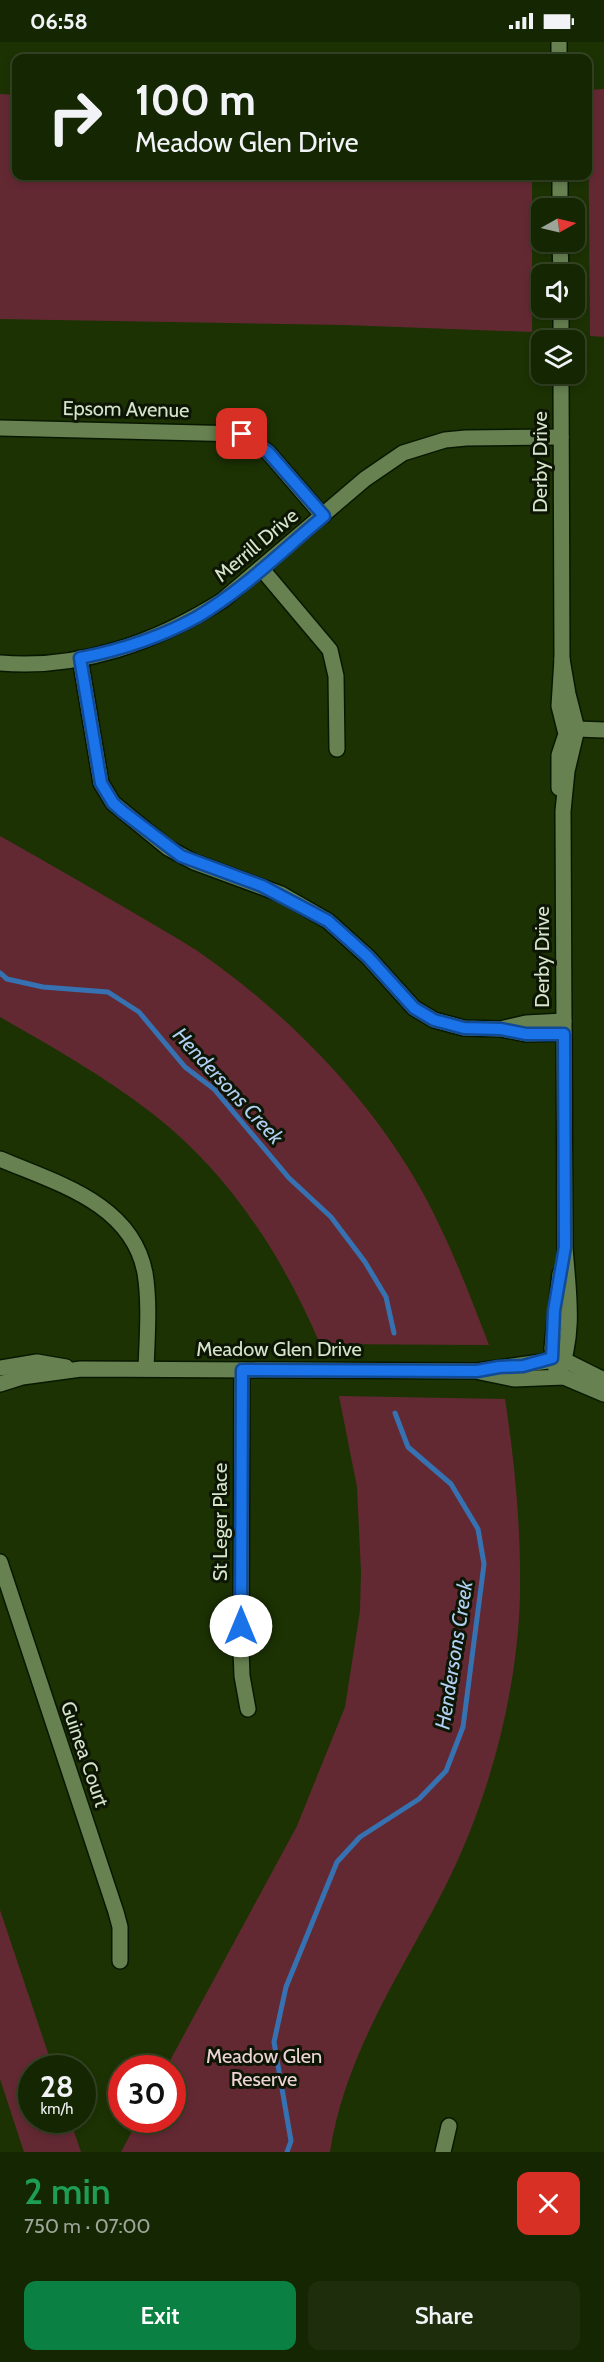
<!DOCTYPE html>
<html lang="en">
<head>
<meta charset="utf-8">
<style>
  :root { --surface:#152602; --page:#1e2e0c; --text:#f1f3f6; --muted:#9da599; --line:#344324; --accent:#0b8043 }
  body { margin:0; font-family:Cabin,sans-serif; background:var(--page); color:var(--text); height:100vh; display:flex; flex-direction:column; font-size:22px; white-space:nowrap }
  * { box-sizing:border-box; margin:0 }
  p { font-size:20px; color:var(--muted) }
  .icon { flex:none; width:33px; height:33px; fill:none; stroke:currentColor; stroke-width:2; stroke-linecap:round; stroke-linejoin:round }
  .map { position:relative; height:2110px; overflow:hidden }
  .drawer { display:flex; flex-direction:column; background:var(--surface); flex:1 }
  .drawer>* { flex:none }
  .guide { position:absolute; left:12px; top:12px; width:580px; height:126px; border-radius:12px; box-shadow:0 3px 9px #0003,0 0 0 2px var(--line); background:#152602; color:var(--text); overflow:hidden }
  .needle { width:39px; rotate:82deg }
  .buttons { position:absolute; left:531px; top:156px; display:grid; gap:12px }
  .buttons a { display:grid; place-items:center; width:54px; height:54px; border-radius:12px; background:var(--surface); box-shadow:0 3px 9px #0003,0 0 0 2px var(--line); font-size:30px }
  .speed { position:absolute; left:18px; top:2013px; display:flex; gap:12px; font-size:30px; font-weight:700; text-align:center }
  .speed>* { display:grid; place-content:center; width:78px; height:78px; border-radius:50%; background:var(--surface); box-shadow:0 3px 9px #0003,0 0 0 2px var(--line); line-height:1 }
  .speed small { font-size:15px; font-weight:400 }
  .speed .limit { border:9px solid #d22; background:#fff; color:#111 }
  .pin { position:absolute; display:grid; place-items:center; width:51px; height:51px; color:#fff; margin:-26px; border-radius:12px; box-shadow:0 3px 9px #0006 }
  .me { position:absolute; width:66px; margin:-33px; rotate:0deg; stroke-linejoin:round; filter:drop-shadow(0 0 4px #0008) }
  .turn { display:flex; align-items:center; gap:21px; height:126px; padding:0 24px; font-size:27px }
  .turn .icon { width:78px; height:78px; stroke-width:2.5 }
  .turn b { display:block; font-size:42px; line-height:51px }
  .round { display:grid; place-items:center; flex:none; width:63px; height:63px; border-radius:12px; background:var(--page) }
  .overview { display:flex; align-items:center; justify-content:space-between; height:102px; padding:0 24px }
  h1 { font-size:36px; font-weight:600; line-height:45px; color:#1e9e55 }
  .cta { display:flex; gap:12px; margin-top:auto; padding:12px 24px }
  .cta a { flex:1; height:69px; border-radius:12px; background:var(--accent); color:#fff; font-size:24px; font-weight:600; line-height:69px; text-align:center }
  .cta a+a { background:var(--page); color:var(--text) }
  .status { display:flex; justify-content:space-between; align-items:center; height:42px; padding:0 30px; background:var(--surface); direction:ltr }
  .status svg { height:16px; fill:currentColor }
  .map>svg:first-child { display:block }
  .green { fill:#632933 }
  .lines { fill:none; stroke-linecap:round; stroke-linejoin:round }
  .stream { stroke:#3672b1; stroke-width:5 }
  .minor-casing { stroke:#081800; stroke-width:18 }
  .minor { stroke:#678151; stroke-width:15 }
  .route-casing { stroke:#114b97; stroke-width:15 }
  .route { stroke:#1a73e8; stroke-width:10 }
  .labels { text-anchor:middle; stroke-width:6; stroke-linejoin:round; paint-order:stroke }
  .street-label { font-size:20px; fill:#d6e4cb; stroke:#0d1605 }
  .park-label { font-size:20px; fill:#eed4d6; stroke:#0d1605 }
  .water-label { font-size:21px; font-style:italic; fill:#b0cff2; stroke:#0d1605 }
</style>
</head>
<body>
<div class="status"><b>06:58</b><svg viewBox="0 0 49 12"><path d="M0 12V9h3v3zM5 12V6h3v6zM10 12V3h3v9zM15 12V0h3v12zM26 1h20v11H26zM47 4h2v5h-2z"/></svg></div>
<div class="map">
<svg width="604" height="2110" viewBox="0 0 604 2110">
  <rect width="100%" height="100%" fill="#1c3203"/>
  <g class="green">
    <polygon points="604,47 604,295 590,294 588,48"/>
    <polygon points="0,52 16,53 16,134 532,134 532,290 345,283 0,277"/>
    <path d="M0,794C45,819 89,845 134,871C154,883 176,895 196,908C282,967 362,1047 415,1137C446,1190 467,1246 489,1303L320,1302C283,1215 229,1131 153,1072C106,1035 52,1005 0,975Z"/>
    <path d="M339,1354L505,1357C515,1422 521,1486 520,1552C518,1649 489,1758 445,1845C401,1931 345,2012 330,2110H121L138,2078H172V2026H166L297,1784L345,1665L360,1569L361,1530L357,1445Z"/>
    <polygon points="0,1868 53,2026 32,2026 32,2078 70,2078 81,2110 24,2110 0,2037"/>
  </g>
  <g class="lines">
    <g class="stream">
      <polyline points="0,931 7,937 43,945 108,950 139,970 185,1025 214,1047 289,1136 331,1175 365,1220 386,1255 394,1291"/>
      <polyline points="287,2110 291,2099 274,2000 286,1945 337,1820 360,1795 419,1757 446,1729 463,1685 484,1522 478,1487 451,1442 408,1405 395,1371"/>
    </g>
    <defs>
      <g id="minor">
        <polyline points="559,16 559,0"/>
        <polyline points="560,134 560,166"/>
        <polyline points="560,200 561,232"/>
        <polyline points="561,266 561,298"/>
        <polyline points="0,386 242,392 268,410 323,474"/>
        <polyline points="261,526 330,608 336,634 337,707"/>
        <polyline points="80,616 101,741 113,761 168,806 194,820 281,852 328,879 368,915 414,966 434,978 464,986 501,987 526,992 564,991"/>
        <path d="M0,621C79,628 157,600 223,558L365,437L403,411L445,398L466,396L561,395"/>
        <polyline points="569,691 577,687 604,688"/>
        <polyline points="559,746 559,713 566,692 559,664 562,617 561,332"/>
        <polyline points="504,986 526,981 564,979"/>
        <path d="M0,1117C56,1141 132,1161 145,1231C150,1262 147,1296 146,1327"/>
        <polyline points="555,1324 552,1306 560,1232"/>
        <polyline points="0,1326 37,1320 66,1325"/>
        <polyline points="242,1328 241,1607 242,1634 248,1667"/>
        <polyline points="480,1330 514,1337 564,1335 604,1352"/>
        <path d="M558,1334C576,1293 568,1248 565,1205L563,769L567,729L577,687L568,652L562,617"/>
        <polyline points="0,1342 22,1335 81,1327 477,1329 562,1317 604,1338"/>
        <polyline points="0,1520 116,1870 120,1885 120,1919"/>
        <polyline points="443,2110 449,2084"/>
      </g>
    </defs>
    <use href="#minor" class="minor-casing"/>
    <use href="#minor" class="minor"/>
  </g>
  <g class="lines">
    <defs>
      <path id="route" d="M241,1584L242,1328L477,1329L499,1325L523,1324L552,1316L554,1269L565,1205L564,992H526L501,987L464,986L434,978L414,966L368,915L328,879L262,844L181,814L122,769L113,761L101,741L80,616C121,608 161,595 197,575C243,548 283,508 324,474L268,410L242,392"/>
    </defs>
    <use href="#route" class="route-casing"/>
    <use href="#route" class="route"/>
  </g>
  <g class="labels">
    <g class="street-label">
      <text transform="translate(126 367) rotate(1)" y="7">Epsom Avenue</text>
      <text transform="translate(540 420) rotate(-90)" y="7">Derby Drive</text>
      <text transform="translate(256 503) rotate(-40)" y="7">Merrill Drive</text>
      <text transform="translate(542 915) rotate(-90)" y="7">Derby Drive</text>
      <text x="279" y="1314">Meadow Glen Drive</text>
      <text transform="translate(220 1480) rotate(-90)" y="7">St Leger Place</text>
      <text transform="translate(85 1712) rotate(71)" y="7">Guinea Court</text>
    </g>
    <g class="park-label">
      <text x="264" y="2021">Meadow Glen<tspan x="264" dy="23">Reserve</tspan></text>
    </g>
    <g class="water-label">
      <text transform="translate(228 1044) rotate(47)" y="7">Hendersons Creek</text>
      <text transform="translate(454 1613) rotate(-81)" y="7">Hendersons Creek</text>
    </g>
  </g>
</svg>
<div class="buttons">
<a><svg class="needle" viewBox="-14 -14 28 28"><path d="M0-13l5 13h-10z" fill="#e53935"/><path d="M0 13l5-13h-10z" fill="#9da599"/></svg></a>
<a><svg class="icon" aria-label="sound" viewBox="0 0 24 24"><path d="M4 9h4l5-4v14l-5-4H4zM17 9q2 3 0 6"/></svg></a>
<a><svg class="icon" aria-label="layers" viewBox="0 0 24 24"><path d="M12 4l9 5-9 5-9-5zM3 14l9 5 9-5"/></svg></a>
</div>
<div class="speed"><div>28<small>km/h</small></div><div class="limit">30</div></div>
<div class="pin" style="left:242px;top:392px;background:#d93025"><svg class="icon" aria-label="arrive" viewBox="0 0 24 24"><path d="M6 21V4h12l-3 4 3 4H6"/></svg></div>
<svg class="me" style="left:241px;top:1584px" viewBox="-20 -20 40 40"><circle r="19" fill="#fff"/><path d="M0-13L10 11 0 6-10 11z" fill="#1a73e8"/></svg>
<div class="guide">
<div class="turn"><svg class="icon" aria-label="right" viewBox="0 0 24 24"><path d="M7 20v-9h11M14 6l5 5-5 5"/></svg><div><b>100 m</b>Meadow Glen Drive</div></div>
</div>
</div>
<section class="drawer">
<div class="overview"><div><h1>2 min</h1><p>750 m · 07:00</p></div><a class="round" style="background:#d93025;color:#fff"><svg class="icon" aria-label="close" viewBox="0 0 24 24"><path d="M6 6l12 12M18 6L6 18"/></svg></a></div>
<div class="cta"><a>Exit</a><a>Share</a></div>
</section>
</body>
</html>
